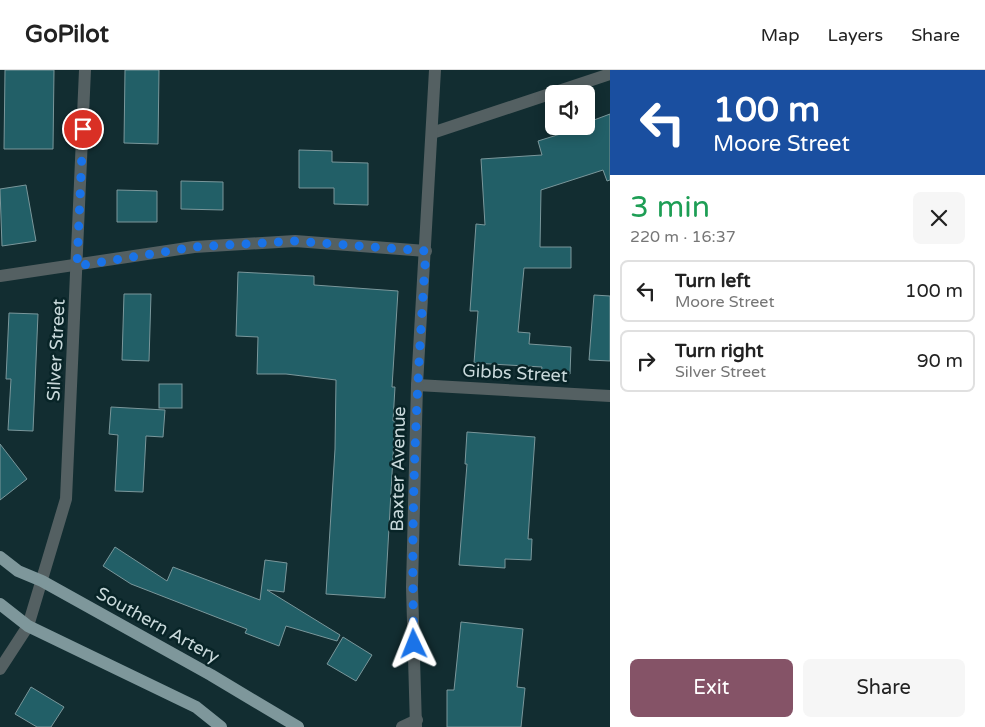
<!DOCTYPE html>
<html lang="en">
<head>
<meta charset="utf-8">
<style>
  :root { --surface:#fff; --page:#f6f6f6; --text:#222; --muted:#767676; --line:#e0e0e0; --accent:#855367 }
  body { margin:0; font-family:"Varela Round",sans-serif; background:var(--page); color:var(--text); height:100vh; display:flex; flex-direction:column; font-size:19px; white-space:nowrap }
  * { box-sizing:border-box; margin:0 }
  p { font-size:16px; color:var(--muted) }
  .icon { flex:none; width:28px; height:28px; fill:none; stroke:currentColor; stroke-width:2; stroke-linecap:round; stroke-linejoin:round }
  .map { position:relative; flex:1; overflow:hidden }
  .details { display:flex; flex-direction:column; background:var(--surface); width:375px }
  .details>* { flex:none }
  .guide { background:#1a4fa0; color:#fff; overflow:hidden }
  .fabs { position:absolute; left:545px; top:15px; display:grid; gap:10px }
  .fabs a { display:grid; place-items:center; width:50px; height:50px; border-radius:8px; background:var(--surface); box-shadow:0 2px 12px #0003; font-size:25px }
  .pin { position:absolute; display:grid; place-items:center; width:42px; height:42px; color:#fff; margin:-21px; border:2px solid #fff; border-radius:50%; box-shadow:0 1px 5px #0007 }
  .me { position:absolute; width:55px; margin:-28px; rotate:358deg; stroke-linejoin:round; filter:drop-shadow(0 0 4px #0008) }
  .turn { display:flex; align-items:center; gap:18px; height:105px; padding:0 20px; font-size:22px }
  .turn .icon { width:65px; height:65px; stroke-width:2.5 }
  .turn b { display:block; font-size:35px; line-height:42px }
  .round { display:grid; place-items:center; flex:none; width:52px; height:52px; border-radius:8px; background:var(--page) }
  .overview { display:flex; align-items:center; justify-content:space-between; height:85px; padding:0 20px }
  h1 { font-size:30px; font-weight:600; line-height:38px; color:#1e9e55 }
  .button { display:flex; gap:10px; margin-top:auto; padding:10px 20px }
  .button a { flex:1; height:58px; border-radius:8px; background:var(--accent); color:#fff; font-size:20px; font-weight:600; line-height:58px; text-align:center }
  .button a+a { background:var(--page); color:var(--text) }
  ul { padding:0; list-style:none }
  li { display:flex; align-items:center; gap:15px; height:62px; margin:0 10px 8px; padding:0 10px; border:2px solid var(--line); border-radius:8px }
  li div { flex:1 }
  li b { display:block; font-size:19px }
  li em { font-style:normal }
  header { display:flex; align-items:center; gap:30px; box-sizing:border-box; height:70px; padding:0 25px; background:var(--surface); border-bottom:1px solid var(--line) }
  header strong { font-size:24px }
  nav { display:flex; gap:28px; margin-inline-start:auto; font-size:18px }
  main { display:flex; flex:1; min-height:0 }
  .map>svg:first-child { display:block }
  .building { fill:#225f67; stroke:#7a979b }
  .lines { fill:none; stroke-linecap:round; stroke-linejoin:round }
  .minor { stroke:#546062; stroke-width:12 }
  .primary { stroke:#7e979b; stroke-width:12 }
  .route { stroke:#1a73e8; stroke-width:9; stroke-dasharray:0 16.2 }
  .labels { text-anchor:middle; stroke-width:5; stroke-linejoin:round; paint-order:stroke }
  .street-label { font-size:18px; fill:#c9d9db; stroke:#082427 }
</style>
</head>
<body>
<header>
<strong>GoPilot</strong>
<nav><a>Map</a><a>Layers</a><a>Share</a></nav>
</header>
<main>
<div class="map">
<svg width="610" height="657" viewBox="0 0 610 657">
  <rect width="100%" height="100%" fill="#122d31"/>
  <g class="building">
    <polygon points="5,0 54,0 53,79 4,79"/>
    <polygon points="125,0 159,0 158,74 124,73"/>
    <polygon points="610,44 610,110 607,111 603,100 541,120 540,177 571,177 571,198 524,198 518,262 530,263 529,274 571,277 570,304 541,302 542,297 474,293 478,241 470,241 476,154 485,155 481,89 542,85 538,71 586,56 586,53"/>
    <polygon points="299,80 332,81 332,92 368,93 368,135 334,134 334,118 299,118"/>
    <polygon points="181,111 223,112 223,140 181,139"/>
    <polygon points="26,115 36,171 2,176 0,119"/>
    <polygon points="117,120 157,121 157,152 117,152"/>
    <polygon points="238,202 314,206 314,215 398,221 392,317 395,317 393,351 395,351 385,528 326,524 335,379 336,310 286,304 257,304 258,267 236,266"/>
    <polygon points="124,224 151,224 149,291 122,290"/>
    <polygon points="594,225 610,226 610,291 589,290"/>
    <polygon points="9,243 38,244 33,361 8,360 11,309 6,309"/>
    <rect x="159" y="314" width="23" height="24"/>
    <polygon points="111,337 165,340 163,367 146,366 143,422 115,421 118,365 109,364"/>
    <polygon points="467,362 535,367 528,469 532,469 531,490 505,489 505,498 459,495 467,394 465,394"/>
    <polygon points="0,374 27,409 0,430"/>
    <polygon points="115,477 167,511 173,497 260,530 265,490 287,493 284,522 267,520 340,565 337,571 286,556 279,576 245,563 247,559 131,514 103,496"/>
    <polygon points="461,552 523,559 517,617 525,618 521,657 447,657 447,620 454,620"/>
    <polygon points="343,567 372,585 356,611 327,594"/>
    <polygon points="31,617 64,637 51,657 37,657 15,644"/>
  </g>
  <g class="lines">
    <g class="minor">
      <polyline points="432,63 610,4"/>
      <polyline points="0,206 194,177 295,171 426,181"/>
      <polyline points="417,315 610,326"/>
      <polyline points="0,599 28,556 66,429 85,0"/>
      <polyline points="402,657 417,650"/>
      <polyline points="416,657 412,517 417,315 435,0"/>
    </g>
    <g class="primary">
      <polyline points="0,487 18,501 42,511 211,605 298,657"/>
      <polyline points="0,534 28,556 196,637 221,657"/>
    </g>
  </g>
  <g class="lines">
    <path class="route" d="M83,59L77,196L194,177L295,171L426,181C417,311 410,443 414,574"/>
  </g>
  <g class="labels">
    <g class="street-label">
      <text transform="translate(56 280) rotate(-87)" y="6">Silver Street</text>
      <text transform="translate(515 303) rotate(3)" y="6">Gibbs Street</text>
      <text transform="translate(398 399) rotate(-89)" y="6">Baxter Avenue</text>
      <text transform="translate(158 555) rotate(29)" y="6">Southern Artery</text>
    </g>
  </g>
</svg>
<div class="fabs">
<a><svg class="icon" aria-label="sound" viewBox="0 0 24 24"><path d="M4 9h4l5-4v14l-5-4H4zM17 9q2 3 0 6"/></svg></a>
</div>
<div class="pin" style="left:83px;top:59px;background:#d93025"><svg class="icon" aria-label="arrive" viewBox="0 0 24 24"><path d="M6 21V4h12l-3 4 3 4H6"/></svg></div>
<svg class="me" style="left:414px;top:574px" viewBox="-20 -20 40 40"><path d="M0-17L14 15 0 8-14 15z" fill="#1a73e8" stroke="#fff" stroke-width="4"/></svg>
</div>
<section class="details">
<div class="guide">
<div class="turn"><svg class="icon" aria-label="left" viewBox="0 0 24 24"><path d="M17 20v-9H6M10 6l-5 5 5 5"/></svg><div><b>100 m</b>Moore Street</div></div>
</div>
<div class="overview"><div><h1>3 min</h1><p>220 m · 16:37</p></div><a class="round"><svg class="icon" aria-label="close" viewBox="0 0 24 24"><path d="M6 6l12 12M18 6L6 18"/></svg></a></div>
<ul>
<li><svg class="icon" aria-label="left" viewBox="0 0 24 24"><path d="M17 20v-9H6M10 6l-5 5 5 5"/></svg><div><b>Turn left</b><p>Moore Street</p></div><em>100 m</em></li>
<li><svg class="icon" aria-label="right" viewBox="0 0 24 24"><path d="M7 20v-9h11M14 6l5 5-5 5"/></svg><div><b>Turn right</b><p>Silver Street</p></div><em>90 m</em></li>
</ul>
<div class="button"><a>Exit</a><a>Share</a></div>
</section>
</main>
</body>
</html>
